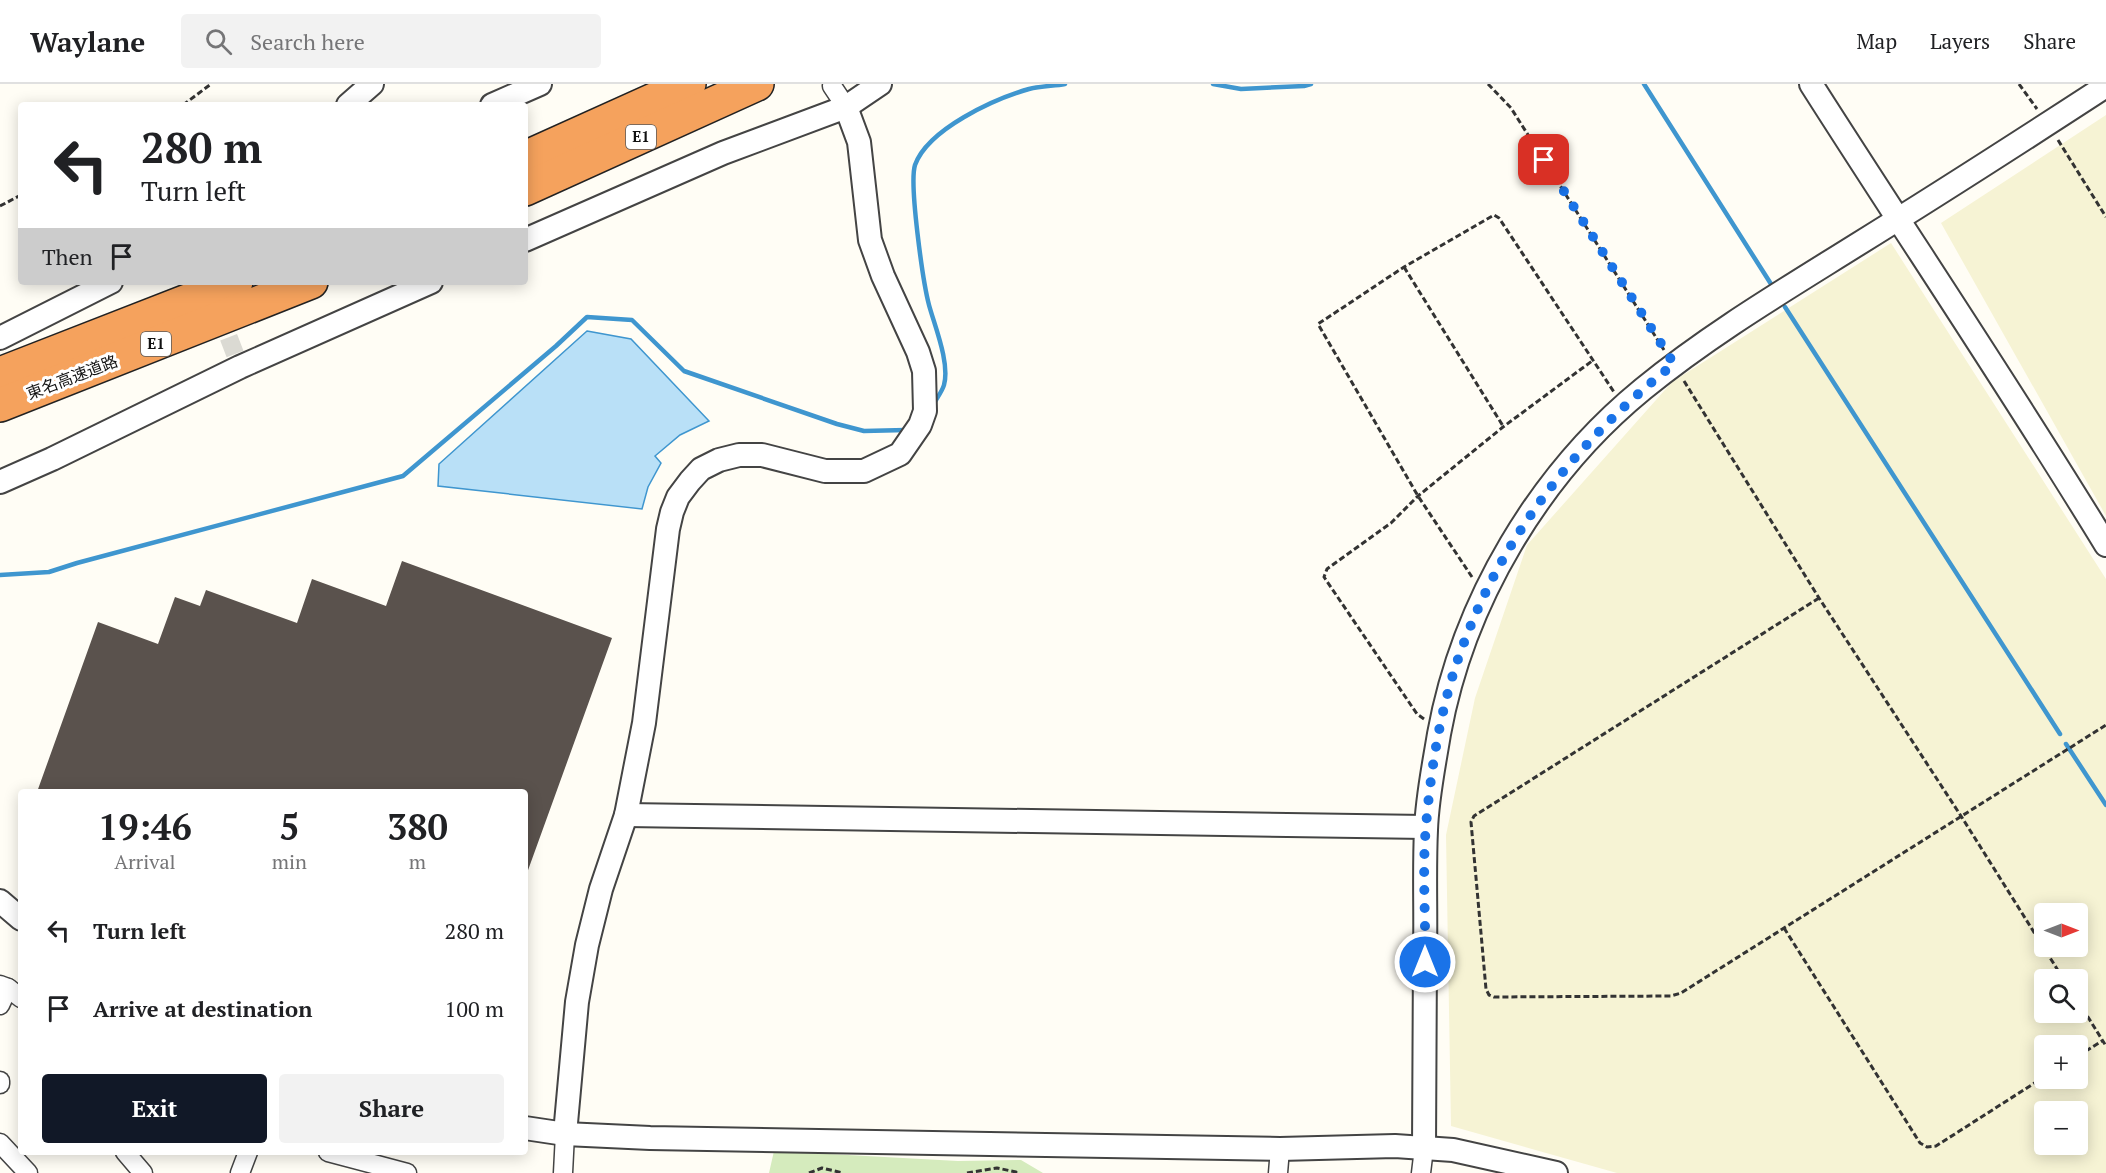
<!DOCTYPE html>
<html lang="en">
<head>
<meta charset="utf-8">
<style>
  :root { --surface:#fff; --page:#f2f2f2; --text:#202124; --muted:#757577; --line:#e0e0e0; --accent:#111827 }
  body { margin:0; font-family:"PT Serif","Noto Sans JP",serif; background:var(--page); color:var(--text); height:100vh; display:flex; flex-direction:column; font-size:22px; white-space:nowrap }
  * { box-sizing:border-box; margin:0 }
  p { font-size:20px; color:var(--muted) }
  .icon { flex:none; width:33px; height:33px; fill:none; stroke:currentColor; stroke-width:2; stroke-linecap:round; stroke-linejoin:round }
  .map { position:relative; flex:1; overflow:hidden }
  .panel { position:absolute; left:18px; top:705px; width:510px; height:366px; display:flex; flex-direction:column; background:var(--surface); border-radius:6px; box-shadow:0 3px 15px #0003 }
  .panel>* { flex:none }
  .banner { position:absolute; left:18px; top:18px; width:510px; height:183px; border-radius:6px; box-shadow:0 3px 15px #0003; background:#fff; color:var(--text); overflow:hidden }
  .needle { width:39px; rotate:90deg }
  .fabs { position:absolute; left:2034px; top:819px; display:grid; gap:12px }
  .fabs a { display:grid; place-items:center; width:54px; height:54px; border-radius:6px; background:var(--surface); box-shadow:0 3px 15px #0003; font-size:30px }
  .pin { position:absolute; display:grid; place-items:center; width:51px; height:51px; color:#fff; margin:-26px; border-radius:12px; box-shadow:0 3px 9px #0006 }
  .me { position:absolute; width:66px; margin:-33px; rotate:0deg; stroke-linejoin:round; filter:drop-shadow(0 0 4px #0008) }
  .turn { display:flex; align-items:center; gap:21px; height:126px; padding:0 24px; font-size:27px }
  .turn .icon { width:78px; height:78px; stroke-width:2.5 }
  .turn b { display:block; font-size:42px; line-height:51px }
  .then { display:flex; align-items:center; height:57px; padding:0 24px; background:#0003; gap:12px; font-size:22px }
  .eta { display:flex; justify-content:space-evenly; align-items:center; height:102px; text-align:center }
  .eta b { font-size:36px; font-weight:800; line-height:42px }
  .cta { display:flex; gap:12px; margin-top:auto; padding:12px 24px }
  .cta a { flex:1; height:69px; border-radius:6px; background:var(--accent); color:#fff; font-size:24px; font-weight:800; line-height:69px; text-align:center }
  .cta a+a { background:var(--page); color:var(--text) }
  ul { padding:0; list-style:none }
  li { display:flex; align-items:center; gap:18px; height:78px; padding:0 24px }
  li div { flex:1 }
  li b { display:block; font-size:22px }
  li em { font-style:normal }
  header { display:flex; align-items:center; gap:36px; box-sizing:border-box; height:84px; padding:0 30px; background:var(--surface); border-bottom:2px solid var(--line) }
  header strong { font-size:28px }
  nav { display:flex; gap:33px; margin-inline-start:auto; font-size:21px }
  .search { width:420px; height:54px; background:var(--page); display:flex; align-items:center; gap:15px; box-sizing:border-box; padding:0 21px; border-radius:6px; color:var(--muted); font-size:22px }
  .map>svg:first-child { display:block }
  .farmland { fill:#f6f3d4; fill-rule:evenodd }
  .green { fill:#d5ebbd }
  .water { fill:#b9e0f7; stroke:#3f96cf; stroke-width:1.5 }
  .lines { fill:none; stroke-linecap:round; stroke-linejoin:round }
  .stream { stroke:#3f96cf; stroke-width:4.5 }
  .building { fill:#5a524d }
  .minor-tunnel { stroke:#dbdad3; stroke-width:18; stroke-dasharray:18 9; stroke-linecap:butt }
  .minor-casing { stroke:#444; stroke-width:21 }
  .tertiary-casing { stroke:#444; stroke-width:26 }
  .motorway-casing { stroke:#222; stroke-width:36 }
  .path { stroke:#333; stroke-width:3; stroke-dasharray:6 3; stroke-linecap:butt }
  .minor { stroke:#fff; stroke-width:18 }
  .tertiary { stroke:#fff; stroke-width:22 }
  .motorway { stroke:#f5a25d; stroke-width:33 }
  .route { stroke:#1a73e8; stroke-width:10; stroke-dasharray:0 18 }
  .labels { text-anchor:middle; stroke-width:6; stroke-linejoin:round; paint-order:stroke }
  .shield { fill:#fff; stroke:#585858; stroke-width:1.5 }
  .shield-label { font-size:15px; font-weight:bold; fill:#111 }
  .street-label { font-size:16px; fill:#111; stroke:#fff }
</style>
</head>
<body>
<header>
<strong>Waylane</strong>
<div class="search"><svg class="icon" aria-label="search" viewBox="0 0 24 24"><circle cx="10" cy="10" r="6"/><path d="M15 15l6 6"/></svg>Search here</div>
<nav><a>Map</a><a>Layers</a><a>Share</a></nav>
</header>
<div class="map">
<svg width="2106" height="1089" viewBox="0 0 2106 1089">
  <rect width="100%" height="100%" fill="#fffdf5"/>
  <g class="farmland">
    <polygon points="2106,31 2106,432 1941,139"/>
    <path d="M1891,159L2106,495V1089H1617L1451,1042L1446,751L1475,614L1527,461L1672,298ZM2044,830H2078V862H2044ZM2044,896H2078V928H2044ZM2044,962H2078V994H2044ZM2044,1028H2078V1060H2044Z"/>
  </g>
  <polygon class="green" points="774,1067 958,1077 1021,1076 1043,1089 769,1089"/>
  <polygon class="water" points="587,247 631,255 709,337 680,351 655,372 661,379 648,403 642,425 438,402 439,380"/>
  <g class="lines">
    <g class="stream">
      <polyline points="1213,0 1241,5 1304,2 1311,0"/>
      <polyline points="1644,0 1771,200"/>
      <polyline points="1785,223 2060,650"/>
      <path d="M933,321C936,315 942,308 944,301C950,279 935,243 929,221C923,198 909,100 915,81C928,45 994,15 1029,5C1041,2 1054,2 1065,0"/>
      <polyline points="0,491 49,488 77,479 403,392 556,262 587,233 632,236 684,287 837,340 864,347 906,346"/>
      <polyline points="2066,660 2106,721"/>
    </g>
  </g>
  <polygon class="building" points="402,477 612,554 527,789 525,789 525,708 37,708 98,538 158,560 175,513 200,522 206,506 297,539 312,495 386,522"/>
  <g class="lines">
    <polyline class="minor-tunnel" points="219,228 240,283"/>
    <defs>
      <g id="minor">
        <polyline points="832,2 846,23"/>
        <polyline points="0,901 8,904 21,914"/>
        <polyline points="0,921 8,904"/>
        <polyline points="0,997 0,1000"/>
        <polyline points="0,1059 28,1089"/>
        <polyline points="125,1068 143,1089"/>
        <polyline points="328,1068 407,1089"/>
        <polyline points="240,1089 248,1068"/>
        <polyline points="563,1089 565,1050"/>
        <polyline points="1278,1089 1280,1065"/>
        <polyline points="1421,1089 1424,1064"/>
      </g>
      <g id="tertiary">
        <path d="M1811,0C1909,154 2011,305 2106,461"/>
        <polyline points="348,21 372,0"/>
        <polyline points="492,21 540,0"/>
        <polyline points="525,156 723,69 846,23 880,0"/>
        <polyline points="0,254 111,198"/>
        <polyline points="0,398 52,375 240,283 431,198"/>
        <polyline points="626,731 1426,743"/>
        <polyline points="0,817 21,835"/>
        <polyline points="525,1044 565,1050 650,1054 1280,1065 1395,1062 1453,1066 1556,1089"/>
        <polyline points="565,1050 577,918 587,861 601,805 626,731 644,639 668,445 672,428 678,413 690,397 701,385 719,376 739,371 762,371 825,387 864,387 900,370 920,341 925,327 924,287 918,268 883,192 870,156 859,58 846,23"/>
        <path d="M1424,1064C1424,999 1425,935 1425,870C1426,829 1424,787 1426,746C1427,714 1434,681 1439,650C1463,518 1539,390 1643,305C1709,251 1783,207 1855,162C1939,110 2023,56 2106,2"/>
      </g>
      <g id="motorway">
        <polyline points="525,74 689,0"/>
        <polyline points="525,105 757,0"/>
        <polyline points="0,290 236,198"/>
        <polyline points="0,321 311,198"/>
      </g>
    </defs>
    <use href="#minor" class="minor-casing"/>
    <use href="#tertiary" class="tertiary-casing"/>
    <use href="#motorway" class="motorway-casing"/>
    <g class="path">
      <polyline points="1488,0 1511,24 1664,266"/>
      <polyline points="2019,0 2037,25"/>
      <polyline points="183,21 211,0"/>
      <polyline points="2058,56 2106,133"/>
      <polyline points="0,122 21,111"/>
      <polyline points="1404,183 1503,342"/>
      <polyline points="1684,297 1819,514 1961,732 2064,896"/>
      <polyline points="1472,493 1418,412 1318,240 1404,183 1494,131 1499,134 1614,308"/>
      <polyline points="1819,514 1474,732 1471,738 1486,905 1489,911 1494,913 1671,912 1681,909 2106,641"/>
      <polyline points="1424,635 1417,630 1324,493 1327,485 1391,439 1418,412 1503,343 1592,277"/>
      <polyline points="1784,844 1920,1059 1927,1063 1936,1062 2044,993"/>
      <polyline points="2078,917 2106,962"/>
      <polyline points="2078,972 2102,957"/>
      <polyline points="809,1089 822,1084 843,1089"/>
      <polyline points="967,1089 997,1084 1016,1088 1015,1089"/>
    </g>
    <use href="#minor" class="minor"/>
    <use href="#tertiary" class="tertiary"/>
    <use href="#motorway" class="motorway"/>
  </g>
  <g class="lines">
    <path class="route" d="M1425,878C1426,833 1422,786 1426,742C1431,683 1441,620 1462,564C1504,449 1578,356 1674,280L1544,76"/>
  </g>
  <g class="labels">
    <g class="shield">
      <rect x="626" y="41" width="30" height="24" rx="4.5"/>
      <rect x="141" y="248" width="30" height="24" rx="4.5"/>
    </g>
    <g class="shield-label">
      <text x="641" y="58">E1</text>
      <text x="156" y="265">E1</text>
    </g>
    <g class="street-label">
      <text transform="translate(72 293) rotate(-21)" y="6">東名高速道路</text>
    </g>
  </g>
</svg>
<div class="fabs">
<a><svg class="needle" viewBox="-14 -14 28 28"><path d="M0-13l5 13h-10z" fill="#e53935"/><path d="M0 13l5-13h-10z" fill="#757577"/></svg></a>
<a><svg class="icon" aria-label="search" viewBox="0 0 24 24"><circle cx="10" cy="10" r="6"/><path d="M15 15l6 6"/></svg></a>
<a>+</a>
<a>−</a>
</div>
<div class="pin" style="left:1544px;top:76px;background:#d93025"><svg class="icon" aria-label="arrive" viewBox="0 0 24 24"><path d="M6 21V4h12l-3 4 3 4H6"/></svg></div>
<svg class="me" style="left:1425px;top:878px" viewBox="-20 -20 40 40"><circle r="17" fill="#1a73e8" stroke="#fff" stroke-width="3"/><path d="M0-11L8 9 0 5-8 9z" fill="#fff"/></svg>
<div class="banner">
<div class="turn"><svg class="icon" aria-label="left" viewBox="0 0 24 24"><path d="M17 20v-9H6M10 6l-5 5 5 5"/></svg><div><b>280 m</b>Turn left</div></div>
<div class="then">Then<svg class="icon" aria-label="arrive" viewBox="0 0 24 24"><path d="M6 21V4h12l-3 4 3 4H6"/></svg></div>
</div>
<section class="panel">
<div class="eta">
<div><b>19:46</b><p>Arrival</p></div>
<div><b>5</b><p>min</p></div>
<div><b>380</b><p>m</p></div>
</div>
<ul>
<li><svg class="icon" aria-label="left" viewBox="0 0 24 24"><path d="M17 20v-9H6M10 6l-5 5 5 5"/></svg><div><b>Turn left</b></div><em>280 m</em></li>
<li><svg class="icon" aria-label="arrive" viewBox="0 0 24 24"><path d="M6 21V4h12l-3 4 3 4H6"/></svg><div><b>Arrive at destination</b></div><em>100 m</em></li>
</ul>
<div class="cta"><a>Exit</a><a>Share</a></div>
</section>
</div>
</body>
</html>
